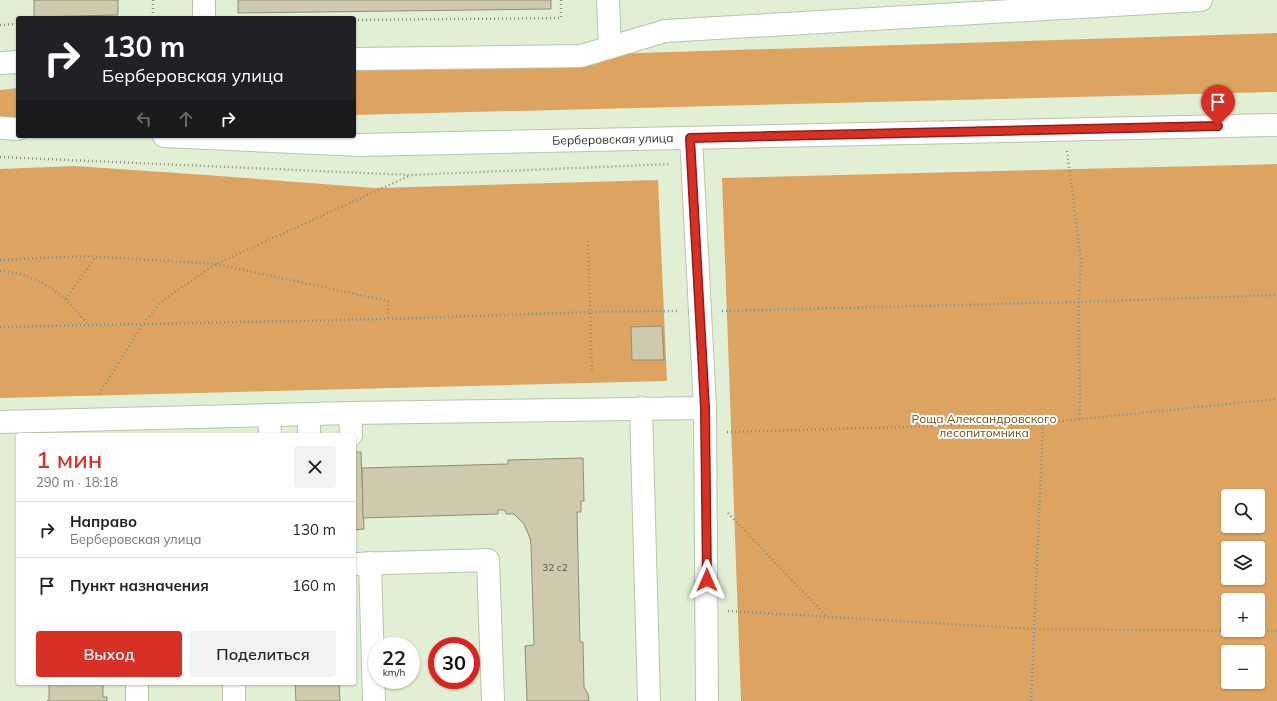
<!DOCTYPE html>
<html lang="ru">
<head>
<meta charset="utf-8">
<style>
  :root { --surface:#fff; --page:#f2f2f2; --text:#222; --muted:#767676; --line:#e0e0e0; --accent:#d93025 }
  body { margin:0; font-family:Mulish,sans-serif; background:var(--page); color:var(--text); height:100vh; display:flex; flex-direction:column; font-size:15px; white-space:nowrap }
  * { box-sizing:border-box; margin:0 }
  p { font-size:13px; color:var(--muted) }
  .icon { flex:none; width:22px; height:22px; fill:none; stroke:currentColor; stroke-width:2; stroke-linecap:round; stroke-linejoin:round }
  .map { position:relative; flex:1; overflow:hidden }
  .panel { position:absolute; left:16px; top:433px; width:340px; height:252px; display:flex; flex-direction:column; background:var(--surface); border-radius:4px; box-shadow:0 1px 3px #0004 }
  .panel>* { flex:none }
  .top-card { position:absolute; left:16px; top:16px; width:340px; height:122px; border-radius:4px; box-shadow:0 1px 3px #0004; background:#202124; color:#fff; overflow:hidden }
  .buttons { position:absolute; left:1221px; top:489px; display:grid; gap:8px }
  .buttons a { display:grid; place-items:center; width:44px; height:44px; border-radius:4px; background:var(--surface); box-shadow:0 1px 3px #0004; font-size:20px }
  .speed { position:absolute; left:368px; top:637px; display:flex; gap:8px; font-size:20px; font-weight:700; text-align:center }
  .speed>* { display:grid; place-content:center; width:52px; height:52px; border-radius:50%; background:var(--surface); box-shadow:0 1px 3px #0004; line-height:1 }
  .speed small { font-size:10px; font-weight:400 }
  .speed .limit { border:6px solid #d22; background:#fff; color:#111 }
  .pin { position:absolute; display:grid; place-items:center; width:34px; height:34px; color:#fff; margin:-41px -17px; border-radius:50% 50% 50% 0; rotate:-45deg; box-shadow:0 0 4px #0007 }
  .pin .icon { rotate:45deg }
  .me { position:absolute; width:44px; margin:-22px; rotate:0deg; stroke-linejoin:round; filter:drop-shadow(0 0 3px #0008) }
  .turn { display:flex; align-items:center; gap:14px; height:84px; padding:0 20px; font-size:18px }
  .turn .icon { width:52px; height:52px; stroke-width:2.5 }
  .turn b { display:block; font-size:28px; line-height:34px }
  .lanes { display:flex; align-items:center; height:38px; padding:0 20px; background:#0003; justify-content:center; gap:20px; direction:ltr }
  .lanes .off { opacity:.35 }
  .round { display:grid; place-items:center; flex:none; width:42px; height:42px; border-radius:4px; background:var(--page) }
  .head { display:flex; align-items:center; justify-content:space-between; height:68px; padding:0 20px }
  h1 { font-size:24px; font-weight:600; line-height:30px; color:var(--accent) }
  .primary-button { display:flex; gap:8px; margin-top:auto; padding:8px 20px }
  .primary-button a { flex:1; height:46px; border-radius:4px; background:var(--accent); color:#fff; font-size:16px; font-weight:600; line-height:46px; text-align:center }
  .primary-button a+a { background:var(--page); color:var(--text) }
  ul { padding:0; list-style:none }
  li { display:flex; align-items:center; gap:12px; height:56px; padding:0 20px; border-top:1px solid var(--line) }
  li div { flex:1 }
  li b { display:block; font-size:15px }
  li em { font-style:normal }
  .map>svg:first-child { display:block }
  .forest { fill:#dda461; fill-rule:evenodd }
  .building { fill:#cecaae; stroke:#918d72 }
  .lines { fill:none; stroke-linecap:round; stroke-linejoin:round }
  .minor-casing { stroke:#b7c5ab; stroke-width:24 }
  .path { stroke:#858f7d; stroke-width:2.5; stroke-dasharray:1 3; stroke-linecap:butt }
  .minor { stroke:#fff; stroke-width:22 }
  .route-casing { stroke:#8d1f18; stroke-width:10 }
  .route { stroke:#d93025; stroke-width:7 }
  .labels { text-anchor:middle; stroke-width:4; stroke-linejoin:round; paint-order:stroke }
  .number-label { font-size:10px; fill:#545749 }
  .street-label { font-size:12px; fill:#2c3127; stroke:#fff }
  .park-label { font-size:12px; fill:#744d1b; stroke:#fff }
</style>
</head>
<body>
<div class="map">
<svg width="1277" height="701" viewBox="0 0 1277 701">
  <rect width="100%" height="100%" fill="#e1f0d5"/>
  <g class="forest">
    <polygon points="1277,33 1277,92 354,115 354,62"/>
    <polygon points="18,88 18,124 0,124 0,90"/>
    <path d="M1277,164V701H741L722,178ZM1228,496H1258V526H1228ZM1228,548H1258V578H1228ZM1228,600H1258V630H1228ZM1228,652H1258V682H1228Z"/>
    <polygon points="75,166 206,175 375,188 658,180 667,381 0,398 0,169"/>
  </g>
  <g class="building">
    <polygon points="34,0 118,0 118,15 34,17"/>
    <polygon points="238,0 551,0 551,9 238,13"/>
    <polygon points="662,326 664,360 632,360 631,327"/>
    <polygon points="354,452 361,452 364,529 354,530"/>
    <polygon points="583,458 584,501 581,501 581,512 577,512 580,642 583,642 584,687 588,694 589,701 527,701 525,646 534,645 531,545 530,538 524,524 514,514 506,514 505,510 498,510 498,514 363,518 362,468 508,464 508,460"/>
    <polygon points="49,683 103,683 103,697 107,697 107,701 47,701 49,700"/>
    <polygon points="295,683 339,683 340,701 296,701"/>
  </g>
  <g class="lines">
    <defs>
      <g id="minor">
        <polyline points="204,0 204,18"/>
        <polyline points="608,0 610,47"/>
        <polyline points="354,59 581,56 665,31 1201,0"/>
        <polyline points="0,63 18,62"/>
        <polyline points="0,128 18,129"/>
        <path id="s1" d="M164,136L360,145L1277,125"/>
        <polyline points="691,138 705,408 707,701"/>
        <polyline points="641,408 649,701"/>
        <polyline points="350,413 351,435"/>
        <polyline points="309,414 309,435"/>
        <polyline points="269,415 270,435"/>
        <polyline points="0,422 350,413 705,408"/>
        <polyline points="370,563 374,701"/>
        <polyline points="354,564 488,560 493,701"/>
        <polyline points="137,683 137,701"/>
        <polyline points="234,683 234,701"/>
      </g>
    </defs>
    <use href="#minor" class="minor-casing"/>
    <g class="path">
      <polyline points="153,0 153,18"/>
      <polyline points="354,20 561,18 561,0"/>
      <polyline points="0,25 18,24"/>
      <polyline points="1067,151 1081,262 1079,302 1080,420"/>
      <polyline points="0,157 410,175 671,164"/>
      <polyline points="588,241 592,373"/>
      <polyline points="0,260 85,256 216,264 388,301 388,319"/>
      <path d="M0,271C39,274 66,295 88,325"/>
      <polyline points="66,299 96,256"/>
      <polyline points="722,311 1079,302 1277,295"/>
      <polyline points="0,327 388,319 590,312 679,311"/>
      <polyline points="99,394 143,324 163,300 216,264 409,176"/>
      <polyline points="727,432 1043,423 1277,399"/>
      <polyline points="728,513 827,617"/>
      <polyline points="728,611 1034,629 1277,631"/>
      <polyline points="1031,701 1043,423"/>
    </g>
    <use href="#minor" class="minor"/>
  </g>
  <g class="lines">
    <defs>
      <polyline id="route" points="707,580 705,408 690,138 1218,126"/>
    </defs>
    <use href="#route" class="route-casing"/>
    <use href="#route" class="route"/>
  </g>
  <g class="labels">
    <g class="number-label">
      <text x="555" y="571">32 с2</text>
    </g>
    <g class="street-label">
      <text dy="4" stroke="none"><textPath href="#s1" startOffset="449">Берберовская улица</textPath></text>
    </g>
    <g class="park-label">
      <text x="984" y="423">Роща Александровского<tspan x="984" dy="14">лесопитомника</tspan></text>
    </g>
  </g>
</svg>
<div class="buttons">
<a><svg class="icon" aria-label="search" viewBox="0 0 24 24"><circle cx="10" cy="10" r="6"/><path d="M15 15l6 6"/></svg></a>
<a><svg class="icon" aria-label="layers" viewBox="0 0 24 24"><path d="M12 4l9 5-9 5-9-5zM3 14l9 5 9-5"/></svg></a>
<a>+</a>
<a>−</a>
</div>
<div class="speed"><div>22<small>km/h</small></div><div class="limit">30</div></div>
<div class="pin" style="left:1218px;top:126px;background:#d93025"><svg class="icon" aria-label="arrive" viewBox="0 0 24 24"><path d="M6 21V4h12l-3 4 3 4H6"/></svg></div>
<svg class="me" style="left:707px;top:580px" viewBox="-20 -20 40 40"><path d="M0-17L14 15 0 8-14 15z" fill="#d93025" stroke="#fff" stroke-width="4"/></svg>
<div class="top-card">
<div class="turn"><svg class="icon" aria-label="right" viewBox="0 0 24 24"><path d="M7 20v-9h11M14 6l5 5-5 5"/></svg><div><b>130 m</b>Берберовская улица</div></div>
<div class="lanes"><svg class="icon off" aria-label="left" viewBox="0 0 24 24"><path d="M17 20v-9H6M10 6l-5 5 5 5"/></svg><svg class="icon off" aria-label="ahead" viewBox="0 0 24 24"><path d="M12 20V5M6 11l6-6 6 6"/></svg><svg class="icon" aria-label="right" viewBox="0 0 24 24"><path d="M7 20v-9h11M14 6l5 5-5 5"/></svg></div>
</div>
<section class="panel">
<div class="head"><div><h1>1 мин</h1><p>290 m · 18:18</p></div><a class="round"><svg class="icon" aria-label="close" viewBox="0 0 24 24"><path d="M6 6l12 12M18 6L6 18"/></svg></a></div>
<ul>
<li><svg class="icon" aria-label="right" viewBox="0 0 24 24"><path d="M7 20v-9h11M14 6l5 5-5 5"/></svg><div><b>Направо</b><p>Берберовская улица</p></div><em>130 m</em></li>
<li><svg class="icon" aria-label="arrive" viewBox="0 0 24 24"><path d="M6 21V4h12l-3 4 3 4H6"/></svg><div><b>Пункт назначения</b></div><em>160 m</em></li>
</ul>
<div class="primary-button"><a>Выход</a><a>Поделиться</a></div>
</section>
</div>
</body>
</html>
